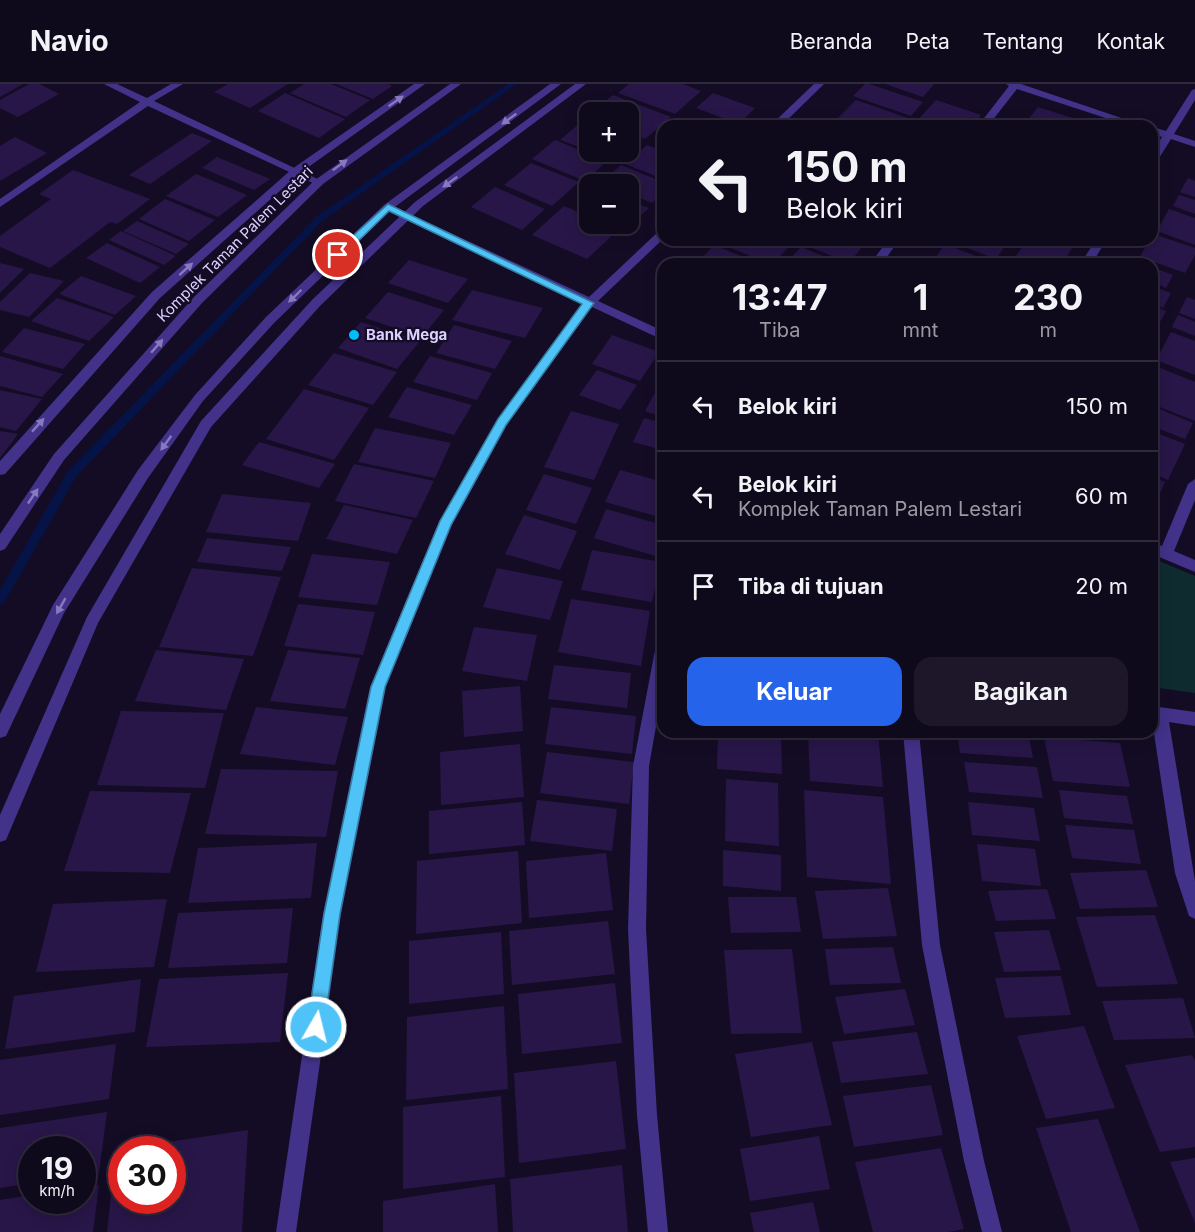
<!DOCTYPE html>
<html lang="id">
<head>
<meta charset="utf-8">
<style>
  :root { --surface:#0f091c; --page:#1d1729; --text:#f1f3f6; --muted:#9b9aa3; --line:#2f2a3b; --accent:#2563eb }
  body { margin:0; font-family:Inter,sans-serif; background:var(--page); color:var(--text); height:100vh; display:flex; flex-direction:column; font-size:22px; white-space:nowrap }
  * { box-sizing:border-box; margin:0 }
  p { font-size:20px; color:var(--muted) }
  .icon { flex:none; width:33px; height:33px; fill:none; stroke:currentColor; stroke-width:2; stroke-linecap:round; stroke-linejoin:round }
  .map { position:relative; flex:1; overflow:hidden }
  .side { position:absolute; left:657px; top:174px; width:501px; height:480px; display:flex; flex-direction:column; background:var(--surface); border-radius:18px; box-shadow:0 3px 15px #0003,0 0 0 2px var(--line) }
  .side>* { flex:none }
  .banner { position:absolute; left:657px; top:36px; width:501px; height:126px; border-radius:18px; box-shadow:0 3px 15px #0003,0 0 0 2px var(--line); background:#0f091c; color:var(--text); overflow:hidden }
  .controls { position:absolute; left:579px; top:18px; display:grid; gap:12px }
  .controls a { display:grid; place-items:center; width:60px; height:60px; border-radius:12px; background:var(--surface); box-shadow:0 3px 15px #0003,0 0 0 2px var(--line); font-size:30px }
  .speed { position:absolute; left:18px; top:1052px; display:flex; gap:12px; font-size:30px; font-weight:700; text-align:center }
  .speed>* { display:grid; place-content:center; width:78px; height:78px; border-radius:50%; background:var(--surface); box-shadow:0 3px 15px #0003,0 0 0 2px var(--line); line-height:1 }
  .speed small { font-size:15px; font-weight:400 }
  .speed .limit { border:9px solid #d22; background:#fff; color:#111 }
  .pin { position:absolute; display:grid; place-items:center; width:51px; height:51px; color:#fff; margin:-26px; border:3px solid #fff; border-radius:50%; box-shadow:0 2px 6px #0007 }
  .me { position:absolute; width:66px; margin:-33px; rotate:8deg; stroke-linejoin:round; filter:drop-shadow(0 0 4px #0008) }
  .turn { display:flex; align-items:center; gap:21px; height:126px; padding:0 30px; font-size:27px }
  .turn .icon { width:78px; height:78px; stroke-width:2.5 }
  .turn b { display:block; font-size:42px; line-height:51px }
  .eta { display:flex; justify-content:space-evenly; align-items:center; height:102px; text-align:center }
  .eta b { font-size:36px; font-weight:700; line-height:42px }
  .button { display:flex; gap:12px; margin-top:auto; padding:12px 30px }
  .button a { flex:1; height:69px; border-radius:18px; background:var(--accent); color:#fff; font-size:24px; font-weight:700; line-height:69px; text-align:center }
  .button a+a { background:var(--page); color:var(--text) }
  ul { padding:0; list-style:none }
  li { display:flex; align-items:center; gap:18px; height:90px; padding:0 30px; border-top:2px solid var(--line) }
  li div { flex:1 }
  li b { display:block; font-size:22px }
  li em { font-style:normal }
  header { display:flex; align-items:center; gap:36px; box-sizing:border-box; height:84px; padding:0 30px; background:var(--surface); border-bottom:2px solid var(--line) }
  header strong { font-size:28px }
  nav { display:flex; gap:33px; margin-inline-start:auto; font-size:21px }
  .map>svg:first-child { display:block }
  .green { fill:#0e2c30 }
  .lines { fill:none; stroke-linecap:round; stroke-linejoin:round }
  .stream { fill:#051346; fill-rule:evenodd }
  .building { fill:#281648 }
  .service { fill:#423289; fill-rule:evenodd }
  .minor { fill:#423289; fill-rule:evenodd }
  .tertiary { fill:#423289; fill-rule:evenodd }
  .oneway { fill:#8779be }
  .route { fill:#4fc3f7; stroke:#337fa1; stroke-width:1.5 }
  .poi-dot { fill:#00befb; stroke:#140c25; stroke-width:2 }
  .labels { text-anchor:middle; stroke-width:4.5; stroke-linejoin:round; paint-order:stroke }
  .far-street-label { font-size:15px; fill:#dcd0ff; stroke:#140c25 }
  .far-poi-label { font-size:15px; font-weight:bold; fill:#dcd0ff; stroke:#140c25; text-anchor:start }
</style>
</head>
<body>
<header>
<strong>Navio</strong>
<nav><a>Beranda</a><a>Peta</a><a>Tentang</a><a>Kontak</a></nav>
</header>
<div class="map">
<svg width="1195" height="1148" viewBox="0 0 1195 1148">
  <rect width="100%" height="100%" fill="#140c25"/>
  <polygon class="green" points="1152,474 1195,492 1195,609 1152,603"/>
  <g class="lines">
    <polygon class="stream" points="508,0 517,0 322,137 76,393 4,519 0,521 0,506 68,387 316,133"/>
  </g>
  <g class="building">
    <polygon points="0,0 23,0 0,13"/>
    <polygon points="29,0 39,0 59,10 18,33 0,24 0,16"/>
    <polygon points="228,0 288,0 250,24 214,8"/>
    <polygon points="304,0 331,0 370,16 346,33 290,9"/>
    <polygon points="336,0 388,0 392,2 373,15"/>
    <polygon points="629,0 683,0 701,7 675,30 618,9"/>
    <polygon points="865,0 869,0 923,18 911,32 853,12"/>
    <polygon points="885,0 934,0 923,13"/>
    <polygon points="285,9 345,35 319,54 258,27"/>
    <polygon points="713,9 755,24 739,40 696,24"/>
    <polygon points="613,11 671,33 645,55 628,49 628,28 592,28"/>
    <polygon points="856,16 908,34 902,42 860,42 838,34"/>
    <polygon points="936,16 981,31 972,42 927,42 916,38"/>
    <polygon points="1038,23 1085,38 1082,42 1024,41"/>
    <polygon points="581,38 590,41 590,67 560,56"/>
    <polygon points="192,49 212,57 150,100 129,91"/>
    <polygon points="15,53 47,69 0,97 0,62"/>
    <polygon points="555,56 607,77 585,97 532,75"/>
    <polygon points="647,61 663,67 663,95 625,80"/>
    <polygon points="217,73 270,95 254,106 202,84"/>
    <polygon points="531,79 579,98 552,122 504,101"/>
    <polygon points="621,81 663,98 663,108 652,119 628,109 628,100 602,98"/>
    <polygon points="73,86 150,115 117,140 110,138 50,184 0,163 0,152 51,115 39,110"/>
    <polygon points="196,90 247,111 218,133 166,112"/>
    <polygon points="1188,94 1195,97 1195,113 1180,108"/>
    <polygon points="495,103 545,125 522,146 471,123"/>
    <polygon points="590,106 590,124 576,118"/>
    <polygon points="1179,111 1195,116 1195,130 1173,122"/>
    <polygon points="165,115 215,136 189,157 139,135"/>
    <polygon points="628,116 649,124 631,141 628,140"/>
    <polygon points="564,122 590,133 590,140 605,140 619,145 587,175 532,151"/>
    <polygon points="1169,125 1195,134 1195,161 1157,147"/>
    <polygon points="137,137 189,160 176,170 123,147"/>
    <polygon points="121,147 176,172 164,181 109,156"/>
    <polygon points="1153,150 1195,164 1195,171 1185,189 1140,173 1149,156 1152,156"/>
    <polygon points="718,156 780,156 791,160 773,180 770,180 716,158"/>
    <polygon points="809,156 844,156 862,163 849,179 805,161"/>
    <polygon points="946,156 1009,156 996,175"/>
    <polygon points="1027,156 1077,156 1062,180 1024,180 1013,176"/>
    <polygon points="107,159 160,183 140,199 86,174"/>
    <polygon points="945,160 989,177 987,180 951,180 935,174"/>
    <polygon points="714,161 761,180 696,180"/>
    <polygon points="801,163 843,180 785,180"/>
    <polygon points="409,176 468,195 448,219 388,199"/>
    <polygon points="0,179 24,185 0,209"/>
    <polygon points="1152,183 1173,191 1166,204 1152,198"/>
    <polygon points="30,189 64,197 29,233 0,226 0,218"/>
    <polygon points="81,192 136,212 115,231 59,210"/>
    <polygon points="1152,202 1171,209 1163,224 1152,219"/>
    <polygon points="472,206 543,224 525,254 452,236"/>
    <polygon points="388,208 444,226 422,253 365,234"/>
    <polygon points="1187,213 1195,216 1195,235 1179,229"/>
    <polygon points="57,214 114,233 89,257 31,237"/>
    <polygon points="1152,222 1166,227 1159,240 1152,237"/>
    <polygon points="1178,231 1195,238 1195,252 1172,243"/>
    <polygon points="361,238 420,257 397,285 338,264"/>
    <polygon points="454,241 512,257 495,285 436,269"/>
    <polygon points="24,244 85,260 63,285 2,268"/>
    <polygon points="1171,248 1195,257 1195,291 1156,276"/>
    <polygon points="612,251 659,268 640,297 592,280"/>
    <polygon points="334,269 397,288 373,321 308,301"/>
    <polygon points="0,272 63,290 42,313 0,302"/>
    <polygon points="430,272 492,289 477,316 413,298"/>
    <polygon points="1158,283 1195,298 1195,337 1152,320 1152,294"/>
    <polygon points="597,286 637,301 620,326 579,311"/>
    <polygon points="663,294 663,333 645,327"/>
    <polygon points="407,303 472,321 454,351 388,333"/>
    <polygon points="304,305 369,324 334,376 266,355"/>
    <polygon points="0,306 42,315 16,347 0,343"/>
    <polygon points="1152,322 1193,339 1185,355 1152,342"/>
    <polygon points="571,327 619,340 594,396 544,383"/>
    <polygon points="644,334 663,339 663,366 633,358"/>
    <polygon points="375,344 451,359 435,394 358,378"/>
    <polygon points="0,347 18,350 0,374"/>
    <polygon points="1152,347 1185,360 1168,396 1152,389"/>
    <polygon points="259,358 335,380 319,404 242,381"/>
    <polygon points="354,380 434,397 416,434 335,417"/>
    <polygon points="620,386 663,398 663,434 605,418"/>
    <polygon points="544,390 592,404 576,440 526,426"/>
    <polygon points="1152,393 1165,398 1152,427"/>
    <polygon points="222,410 311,419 298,457 206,448"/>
    <polygon points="344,421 413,436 397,470 326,455"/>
    <polygon points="606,425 663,441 663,462 659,473 594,454"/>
    <polygon points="524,431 577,447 560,486 505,470"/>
    <polygon points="207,454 291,463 282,487 197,478"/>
    <polygon points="592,466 661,478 652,518 581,506"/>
    <polygon points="312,470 390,478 377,521 298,513"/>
    <polygon points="192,484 281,493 253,572 159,563"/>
    <polygon points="497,484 563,497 550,536 483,523"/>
    <polygon points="571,515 650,527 641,582 558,568"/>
    <polygon points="298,520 375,528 363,571 284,562"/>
    <polygon points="474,543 537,551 527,597 462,587"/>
    <polygon points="156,566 244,575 226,626 135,617"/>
    <polygon points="288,566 360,574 345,625 270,617"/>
    <polygon points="554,581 631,589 627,624 548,615"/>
    <polygon points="520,602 523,647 464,653 462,607"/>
    <polygon points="256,623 348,633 335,681 240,670"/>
    <polygon points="551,623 636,632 632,670 545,660"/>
    <polygon points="121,627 224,629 205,704 97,701"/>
    <polygon points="718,648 781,648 782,690 717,685"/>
    <polygon points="808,648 878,648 883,703 810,697"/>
    <polygon points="957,648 1028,648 1033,674 960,669"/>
    <polygon points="1044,653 1120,659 1130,703 1053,697"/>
    <polygon points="520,660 524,713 441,721 440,668"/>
    <polygon points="547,668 634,678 629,720 540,709"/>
    <polygon points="964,678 1037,683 1043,714 969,708"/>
    <polygon points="221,685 338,687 326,753 205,750"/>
    <polygon points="726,695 778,699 779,762 725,757"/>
    <polygon points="804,706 883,713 891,800 807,793"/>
    <polygon points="1059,706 1127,712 1133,740 1064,734"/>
    <polygon points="90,707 191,709 170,789 64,787"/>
    <polygon points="537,716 617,725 612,767 530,757"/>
    <polygon points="522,718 525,761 429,770 429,727"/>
    <polygon points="968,718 1034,724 1040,757 972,751"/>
    <polygon points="1065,741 1134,746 1141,780 1072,774"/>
    <polygon points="317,759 311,814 188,819 198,764"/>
    <polygon points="977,760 1035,765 1041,802 982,797"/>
    <polygon points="723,766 781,771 781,807 723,802"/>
    <polygon points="518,767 522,839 416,850 417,777"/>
    <polygon points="606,769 613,826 529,834 526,777"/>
    <polygon points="1146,786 1158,823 1080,825 1070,789"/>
    <polygon points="888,804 897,852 823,855 815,807"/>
    <polygon points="1047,805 1056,835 996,837 988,807"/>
    <polygon points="728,813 796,813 801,848 731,849"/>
    <polygon points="167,815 154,883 36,888 53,820"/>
    <polygon points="293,824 287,879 168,884 178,829"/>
    <polygon points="1155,831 1178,900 1097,903 1076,833"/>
    <polygon points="608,837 615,890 512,901 509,847"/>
    <polygon points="1049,846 1061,886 1004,888 994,848"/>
    <polygon points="501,848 504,910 409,920 409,857"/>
    <polygon points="893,863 901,899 830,901 825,865"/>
    <polygon points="792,865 802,949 731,950 724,866"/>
    <polygon points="288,889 280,958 146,963 159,895"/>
    <polygon points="1061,892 1071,931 1005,934 995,894"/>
    <polygon points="141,895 135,948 5,965 14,912"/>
    <polygon points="615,899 622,959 522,970 518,910"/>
    <polygon points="905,905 915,941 844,950 835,913"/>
    <polygon points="1183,914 1195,954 1114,956 1102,917"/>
    <polygon points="504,922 508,1005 406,1016 407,933"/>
    <polygon points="1084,942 1115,1024 1046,1035 1017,952"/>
    <polygon points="917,948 928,990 841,999 832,958"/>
    <polygon points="812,958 832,1041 751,1053 735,970"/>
    <polygon points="116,960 109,1015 0,1031 0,976"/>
    <polygon points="1192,971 1195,977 1195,1063 1160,1068 1125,981"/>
    <polygon points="616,977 626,1065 519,1079 514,989"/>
    <polygon points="931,1001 943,1051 854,1063 843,1012"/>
    <polygon points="501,1012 505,1093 403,1105 403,1023"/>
    <polygon points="107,1028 99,1089 82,1091 82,1065 32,1065 32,1099 0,1104 0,1044"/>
    <polygon points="1098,1035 1140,1148 1071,1148 1036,1044"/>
    <polygon points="248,1046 242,1148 107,1148 116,1065 122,1065 122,1116 172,1116 172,1065 128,1064"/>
    <polygon points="819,1052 830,1105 750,1117 740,1065"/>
    <polygon points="941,1064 964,1145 948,1148 873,1148 855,1078"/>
    <polygon points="1195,1074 1195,1139 1170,1078"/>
    <polygon points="622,1081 628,1148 513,1148 510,1095"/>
    <polygon points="495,1100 498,1148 383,1148 383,1117"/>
    <polygon points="99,1101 93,1148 0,1148 0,1116 32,1111 32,1116 82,1116 82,1103"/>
    <polygon points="813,1118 820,1148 754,1148 750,1129"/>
  </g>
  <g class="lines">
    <g class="service">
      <polygon points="414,0 425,0 300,89 160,214 5,390 0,391 0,377 152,208 292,85"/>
      <polygon points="575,0 586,0 423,122 320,222 211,343 98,539 6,756 0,758 0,731 87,533 201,337 312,216 415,118"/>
    </g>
    <g class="minor">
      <polygon points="104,0 117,0 147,14 171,0 183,0 154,17 324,98 315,100 148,22 0,123 0,115 140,18"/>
      <polygon points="814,0 824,0 781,42 770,42"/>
      <polygon points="1006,0 1021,0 1145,42 1130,42 1017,5 988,42 978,42 1009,2"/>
      <polygon points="1195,5 1195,16 1174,50 1195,57 1195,63 1171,55 1156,79 1152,80 1152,69 1162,53 1152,49 1152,43 1166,47 1192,6"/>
      <polygon points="388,120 589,213 659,147 663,146 663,155 598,217 663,247 663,256 592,223 507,341 452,441 386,603 341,830 296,1148 276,1148 323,830 370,603 440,436 498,335 583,219 384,125 384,121"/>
      <polygon points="888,156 899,156 882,180 870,180"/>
      <polygon points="1096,156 1106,156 1092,180 1080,180"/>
      <polygon points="1195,395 1195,416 1174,467 1195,476 1195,488 1152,470 1152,458 1162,462 1188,400"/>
      <polygon points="663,555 663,603 649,682 646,845 657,1031 668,1148 648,1148 637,1031 628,845 633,682 656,561 658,556"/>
      <polygon points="1152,622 1195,628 1195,642 1169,638 1195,797 1195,835 1189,832 1175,789 1152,636"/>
      <polygon points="903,648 919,648 940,861 984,1077 1002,1148 982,1148 964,1077 922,861"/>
    </g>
    <g class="tertiary">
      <polygon points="450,0 461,0 323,100 202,219 64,376 5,465 0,467 0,450 54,370 194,213 315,96"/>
      <polygon points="550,0 561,0 392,125 274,239 203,317 148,394 64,529 6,652 0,654 0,630 53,521 138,386 195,311 266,233 384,121"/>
    </g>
  </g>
  <defs><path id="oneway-solid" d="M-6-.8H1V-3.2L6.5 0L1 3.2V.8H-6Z" transform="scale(1.5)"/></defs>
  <g class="oneway">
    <use href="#oneway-solid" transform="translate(396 17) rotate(-35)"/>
    <use href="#oneway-solid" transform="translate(509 35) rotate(144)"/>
    <use href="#oneway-solid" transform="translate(340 81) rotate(-36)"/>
    <use href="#oneway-solid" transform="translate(450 98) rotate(144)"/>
    <use href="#oneway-solid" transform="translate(186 185) rotate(-42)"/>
    <use href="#oneway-solid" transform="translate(295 212) rotate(136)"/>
    <use href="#oneway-solid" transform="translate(157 262) rotate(-49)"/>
    <use href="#oneway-solid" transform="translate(38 341) rotate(-48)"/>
    <use href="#oneway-solid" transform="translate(166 359) rotate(126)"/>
    <use href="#oneway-solid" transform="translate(33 412) rotate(-56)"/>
    <use href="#oneway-solid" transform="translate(61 522) rotate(120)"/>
  </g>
  <polygon class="route" points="388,120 594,219 506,341 451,441 385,603 340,830 324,943 322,949 316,952 310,949 307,943 324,830 371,603 440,437 498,335 582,220 389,127 341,174 334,174 334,169"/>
  <circle class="poi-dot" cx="354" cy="251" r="6"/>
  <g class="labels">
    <g class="far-street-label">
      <text transform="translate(235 160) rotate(-45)" y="5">Komplek Taman Palem Lestari</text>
    </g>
    <g class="far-poi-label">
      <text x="366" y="256">Bank Mega</text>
    </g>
  </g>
</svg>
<div class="controls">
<a>+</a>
<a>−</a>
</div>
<div class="speed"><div>19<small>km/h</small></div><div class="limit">30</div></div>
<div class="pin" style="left:338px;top:171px;background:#d93025"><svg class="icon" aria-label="arrive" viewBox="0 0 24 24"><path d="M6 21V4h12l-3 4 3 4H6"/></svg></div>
<svg class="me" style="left:316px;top:943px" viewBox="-20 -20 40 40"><circle r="17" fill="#4fc3f7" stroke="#fff" stroke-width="3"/><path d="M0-11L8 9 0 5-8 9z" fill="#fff"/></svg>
<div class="banner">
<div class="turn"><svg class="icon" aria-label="left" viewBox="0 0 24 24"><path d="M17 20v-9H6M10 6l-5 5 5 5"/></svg><div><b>150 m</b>Belok kiri</div></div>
</div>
<section class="side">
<div class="eta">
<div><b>13:47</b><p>Tiba</p></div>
<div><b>1</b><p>mnt</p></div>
<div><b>230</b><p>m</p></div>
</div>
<ul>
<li><svg class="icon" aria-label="left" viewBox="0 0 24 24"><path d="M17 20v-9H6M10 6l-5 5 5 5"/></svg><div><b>Belok kiri</b></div><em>150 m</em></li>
<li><svg class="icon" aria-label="left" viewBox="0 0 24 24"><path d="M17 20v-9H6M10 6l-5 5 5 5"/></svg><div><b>Belok kiri</b><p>Komplek Taman Palem Lestari</p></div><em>60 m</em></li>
<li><svg class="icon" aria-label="arrive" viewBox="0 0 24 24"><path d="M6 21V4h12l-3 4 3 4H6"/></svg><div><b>Tiba di tujuan</b></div><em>20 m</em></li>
</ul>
<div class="button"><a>Keluar</a><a>Bagikan</a></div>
</section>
</div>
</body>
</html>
